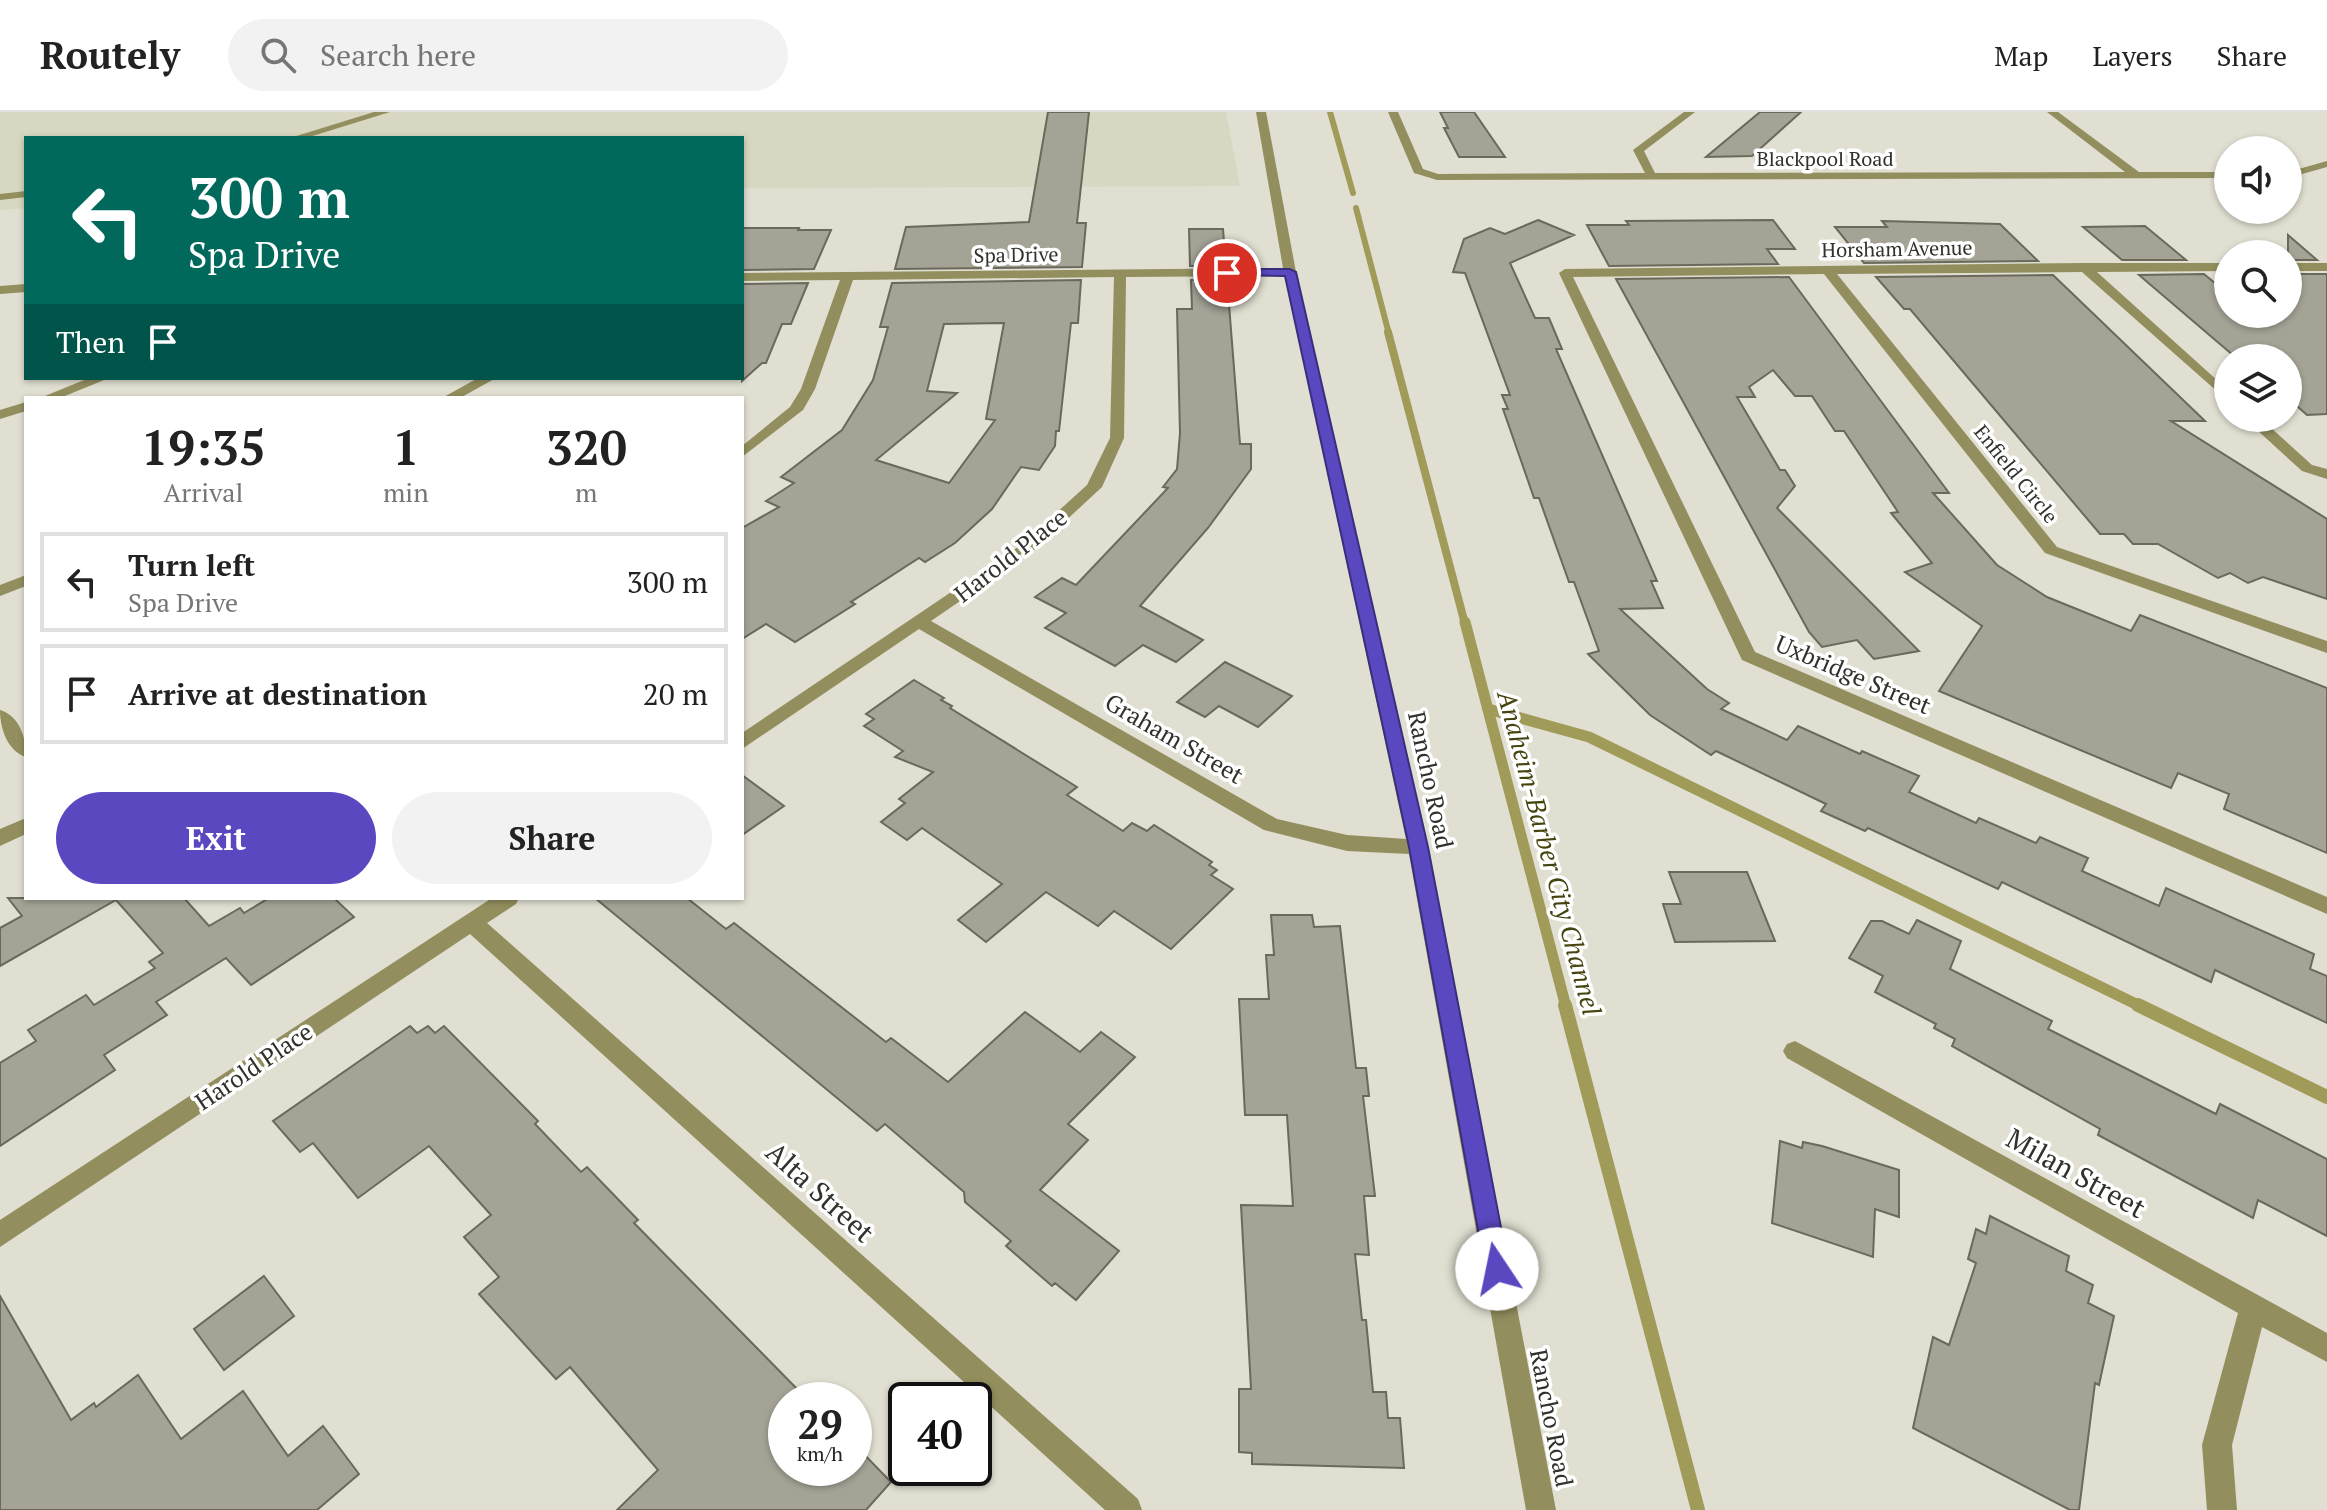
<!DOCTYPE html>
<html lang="en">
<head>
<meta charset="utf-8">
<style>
  :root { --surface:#fff; --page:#f2f2f2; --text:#222; --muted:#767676; --line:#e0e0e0; --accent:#5a48c0 }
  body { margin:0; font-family:"PT Serif",serif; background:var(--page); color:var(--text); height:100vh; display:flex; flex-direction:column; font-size:30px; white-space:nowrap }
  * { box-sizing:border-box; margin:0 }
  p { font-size:26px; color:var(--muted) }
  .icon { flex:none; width:44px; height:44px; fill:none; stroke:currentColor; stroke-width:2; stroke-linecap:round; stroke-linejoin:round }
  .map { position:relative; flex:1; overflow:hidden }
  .panel { position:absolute; left:24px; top:284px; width:720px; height:504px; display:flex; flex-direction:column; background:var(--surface); border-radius:0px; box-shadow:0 2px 6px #0004 }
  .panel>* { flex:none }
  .banner { position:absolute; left:24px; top:24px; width:720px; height:244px; border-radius:0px; box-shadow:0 2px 6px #0004; background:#00695c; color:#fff; overflow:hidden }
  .controls { position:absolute; left:2214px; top:24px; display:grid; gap:16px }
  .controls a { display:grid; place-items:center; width:88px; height:88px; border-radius:50%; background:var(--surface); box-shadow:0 2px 6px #0004; font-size:40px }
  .speed { position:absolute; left:768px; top:1270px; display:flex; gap:16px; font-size:40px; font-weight:700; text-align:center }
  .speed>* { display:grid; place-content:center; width:104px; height:104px; border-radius:50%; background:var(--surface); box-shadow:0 2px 6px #0004; line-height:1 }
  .speed small { font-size:20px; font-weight:400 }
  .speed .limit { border:4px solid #111; border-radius:12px; background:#fff; color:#111 }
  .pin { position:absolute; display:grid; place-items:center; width:68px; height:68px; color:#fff; margin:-34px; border:4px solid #fff; border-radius:50%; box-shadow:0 2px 8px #0007 }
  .me { position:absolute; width:88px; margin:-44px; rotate:349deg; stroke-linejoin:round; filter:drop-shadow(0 0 6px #0008) }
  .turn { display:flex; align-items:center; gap:28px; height:168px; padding:0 32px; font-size:36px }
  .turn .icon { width:104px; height:104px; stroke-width:2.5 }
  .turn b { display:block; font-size:56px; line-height:68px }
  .then { display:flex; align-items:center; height:76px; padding:0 32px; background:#0003; gap:16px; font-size:30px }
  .eta { display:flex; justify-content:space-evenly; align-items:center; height:136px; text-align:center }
  .eta b { font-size:48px; font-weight:700; line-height:56px }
  .action { display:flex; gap:16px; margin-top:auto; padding:16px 32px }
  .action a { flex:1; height:92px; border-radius:48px; background:var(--accent); color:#fff; font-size:32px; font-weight:700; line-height:92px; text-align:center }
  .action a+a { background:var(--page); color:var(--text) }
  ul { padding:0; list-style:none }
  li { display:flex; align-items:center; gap:24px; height:100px; margin:0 16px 12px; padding:0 16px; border:4px solid var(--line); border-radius:0px }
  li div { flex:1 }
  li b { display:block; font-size:30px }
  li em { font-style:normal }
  header { display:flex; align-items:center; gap:48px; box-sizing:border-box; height:112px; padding:0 40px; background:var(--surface); border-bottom:2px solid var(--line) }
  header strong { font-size:38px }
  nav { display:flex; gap:44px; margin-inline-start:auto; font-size:28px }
  .search { width:560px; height:72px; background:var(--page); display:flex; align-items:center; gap:20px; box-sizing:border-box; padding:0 28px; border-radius:44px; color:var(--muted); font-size:30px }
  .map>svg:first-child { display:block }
  .built { fill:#d8d7c1 }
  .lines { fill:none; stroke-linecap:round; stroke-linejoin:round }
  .stream-far3 { stroke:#a09b59; stroke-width:6 }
  .stream-far2 { stroke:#a09b59; stroke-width:8 }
  .stream-far1 { stroke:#a09b59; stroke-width:11 }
  .stream { stroke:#a09b59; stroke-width:14 }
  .building { fill:#a4a396; stroke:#69695c; stroke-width:2; fill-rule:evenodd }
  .minor { fill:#928e5e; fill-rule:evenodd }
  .route { fill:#5a48c0; stroke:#3a2f7d; stroke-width:2 }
  .labels { text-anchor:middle; stroke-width:7; stroke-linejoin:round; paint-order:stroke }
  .far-street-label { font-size:20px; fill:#32322c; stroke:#fff }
  .street-label { font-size:24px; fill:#32322c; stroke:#fff }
  .water-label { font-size:26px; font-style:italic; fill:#47430e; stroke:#fff }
  .near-street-label { font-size:28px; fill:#32322c; stroke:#fff }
</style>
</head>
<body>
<header>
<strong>Routely</strong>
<div class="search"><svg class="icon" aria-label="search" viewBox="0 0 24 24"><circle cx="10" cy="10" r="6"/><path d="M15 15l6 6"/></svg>Search here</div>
<nav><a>Map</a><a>Layers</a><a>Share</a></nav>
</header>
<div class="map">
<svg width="2327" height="1398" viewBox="0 0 2327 1398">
  <rect width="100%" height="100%" fill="#e0dfd1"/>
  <polygon class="built" points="0,0 1226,0 1240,74 742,76 742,26 26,26 26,96 0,98"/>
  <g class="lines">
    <g class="stream-far3">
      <polyline points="1330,0 1353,81"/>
      <polyline points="1356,96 1389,222"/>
    </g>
    <polyline class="stream-far2" points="1388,220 1465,512"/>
    <g class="stream-far1">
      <polyline points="1465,510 1566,895"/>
      <polyline points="1488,597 1589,625 2142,895"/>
    </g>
    <g class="stream">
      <polyline points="1565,893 1698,1398"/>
      <polyline points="2138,893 2327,985"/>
    </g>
  </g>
  <g class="building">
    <polygon points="1048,0 1089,0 1077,111 1086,111 1082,155 895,157 906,115 1029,110"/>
    <polygon points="1440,0 1474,0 1505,45 1459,45 1444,16 1448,16"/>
    <polygon points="1760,0 1801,0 1752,44 1706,45"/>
    <polygon points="1538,108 1574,123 1510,151 1535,206 1549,206 1562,237 1556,237 1657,469 1651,469 1663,496 1620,497 1707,577 1729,591 1721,597 1787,628 1798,614 1860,642 1862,639 1919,664 1909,680 1976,711 1979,706 2036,731 2040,725 2088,746 2082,759 2159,794 2166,776 2314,842 2310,857 2327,864 2327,911 2215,858 2211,870 2002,770 1998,777 1868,716 1865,719 1821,699 1826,692 1716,639 1711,643 1650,603 1588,542 1599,539 1574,470 1569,470 1539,386 1534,386 1503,297 1508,297 1502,283 1510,283 1465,161 1453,160 1464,127 1490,116 1505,122"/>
    <polygon points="1773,108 1795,137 1767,137 1778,152 1609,154 1587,113 1629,113 1626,109"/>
    <polygon points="1882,109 2000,112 2038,149 1864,151 1835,115 1887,115"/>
    <polygon points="2145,114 2186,148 2122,148 2083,115"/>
    <polygon points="742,116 799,116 798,118 831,118 814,157 742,158"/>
    <polygon points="1189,117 1223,117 1226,154 1190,154"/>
    <polygon points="2288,123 2317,148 2288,148"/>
    <polygon points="2204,162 2228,182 2228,202 2288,202 2288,162 2327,162 2327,302 2307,303 2288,286 2288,246 2234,244 2139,163"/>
    <polygon points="2053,163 2205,309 2171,309 2327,407 2327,487 2263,465 2248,471 2230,461 2218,466 2158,432 2133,432 2124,422 2100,422 1910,197 1904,197 1876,165"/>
    <polygon points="1789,165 1949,381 1933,381 1997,453 2047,485 2131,519 2140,503 2327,576 2327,741 2224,697 2229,682 2178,661 2171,676 1939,579 1982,514 1905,460 1932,451 1891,401 1898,400 1844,319 1835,319 1812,284 1795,284 1773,258 1749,275 1755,285 1737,285 1780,358 1785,358 1795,374 1777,396 1919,539 1874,547 1857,528 1822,535 1809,520 1616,167"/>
    <polygon points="1227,167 1240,332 1251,332 1251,357 1208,416 1140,494 1203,528 1176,550 1143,533 1115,554 1045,516 1066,501 1035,485 1062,466 1076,473 1168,376 1163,375 1177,357 1180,321 1177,197 1192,197 1191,168"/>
    <path d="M1081,168L1078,211H1071L1059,319H1056L1055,334L1039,358L1021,355L992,397L955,431L925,450L919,446L851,490L855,492L795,530L766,512L742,527V416L779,395L766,389L794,371L781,365L842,318L873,268L888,215H880L892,171ZM1004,211L986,307L995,308L949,371L876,348L957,281L927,279L944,212Z"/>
    <polygon points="808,171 791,212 782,212 766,251 762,251 742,269 742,172"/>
    <polygon points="1225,550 1292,584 1258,615 1219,594 1205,605 1177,590"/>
    <polygon points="914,568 944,586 941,588 952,594 950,596 1077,675 1067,683 1123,719 1132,711 1147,719 1154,713 1212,750 1209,753 1217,758 1211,763 1233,777 1171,837 1114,799 1098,814 1046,780 986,830 958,808 1002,772 922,716 907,728 881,710 905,691 899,687 933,660 895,645 903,639 864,614 874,607 866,602"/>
    <polygon points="742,663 784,694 742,723"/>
    <polygon points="1669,760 1747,760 1775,829 1675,830 1663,792 1681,792"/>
    <polygon points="8,786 184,786 209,814 240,796 244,801 269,786 334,786 354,805 251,873 226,846 156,890 167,903 104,943 115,958 0,1034 0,951 36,929 28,918 86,883 94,893 155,856 149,850 163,841 116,788 0,854 0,816 22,804"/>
    <polygon points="595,786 687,786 726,817 734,811 886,930 891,926 948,970 1025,900 1080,940 1101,920 1135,945 1068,1012 1088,1028 1040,1078 1119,1139 1076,1188 1055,1171 1052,1174 1006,1134 1011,1129 965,1090 964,1080 885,1012 877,1019"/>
    <polygon points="1271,803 1312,803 1314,815 1340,814 1356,956 1366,956 1369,984 1363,984 1375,1084 1364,1084 1369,1143 1355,1142 1362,1208 1366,1208 1373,1280 1386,1280 1388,1306 1400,1306 1404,1356 1252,1352 1252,1341 1239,1340 1239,1277 1251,1277 1241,1093 1293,1094 1287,1003 1245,1003 1239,887 1269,887 1266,843 1274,843"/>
    <polygon points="1917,808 1961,829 1950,857 2052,909 2048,917 2216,1002 2220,992 2327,1047 2327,1124 2258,1088 2253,1106 2098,1023 2100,1017 1952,934 1955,927 1934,916 1936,912 1875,880 1883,864 1849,846 1871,809 1882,809 1909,822"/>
    <polygon points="410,914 417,921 428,914 435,921 444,914 538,1009 535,1012 581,1060 587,1055 638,1108 634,1111 808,1288 786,1288 786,1356 854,1356 854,1332 891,1370 866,1398 617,1398 658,1358 570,1255 556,1267 479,1182 499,1165 464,1125 491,1103 429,1034 358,1086 313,1031 300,1040 273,1009"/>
    <polygon points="1780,1029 1802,1036 1803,1030 1822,1034 1899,1058 1899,1105 1875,1097 1873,1145 1772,1111"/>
    <polygon points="1990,1104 2069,1144 2066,1159 2093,1173 2088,1191 2114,1204 2099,1273 2095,1271 2079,1398 2070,1398 1913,1316 1933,1225 1949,1233 1976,1151 1968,1147 1976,1117 1986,1122"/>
    <polygon points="264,1164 294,1204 224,1258 194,1217"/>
    <polygon points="0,1184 71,1308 94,1291 96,1295 138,1263 181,1327 243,1279 288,1344 323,1314 359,1362 317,1398 0,1398"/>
  </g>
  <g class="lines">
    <g class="minor">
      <polygon points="374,0 390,0 306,26 290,26"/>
      <path d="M1256,0H1266L1296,160L1428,735L1556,1398H1526L1409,742L1347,739L1264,718L919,517L742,637V621L1021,433L1087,373L1110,326L1114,165L853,168L815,277L803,298L742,345V334L790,295L801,277L840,168L742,169V161L1283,156ZM1285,164L1406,727L1347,723L1277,707L931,509L1033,439L1102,375L1124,326L1126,165Z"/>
      <polygon points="1388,0 1398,0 1423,57 1438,62 1645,61 1633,38 1684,0 1695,0 1644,39 1655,61 2125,60 2047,0 2058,0 2139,60 2228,60 2228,66 1437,68 1414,61"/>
      <polygon points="2327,49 2327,55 2288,66 2288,60"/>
      <polygon points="26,79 26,85 0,88 0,82"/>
      <polygon points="2084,151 2228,151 2228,159 2097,160 2228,278 2228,289 2082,160 1837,162 2057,435 2327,529 2327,541 2045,441 1824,162 1573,165 1755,540 2327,785 2327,802 1742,548 1559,161 1565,157"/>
      <rect x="2288" y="151" width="39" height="8"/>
      <polygon points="26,172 26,180 0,182 0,174"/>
      <polygon points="89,266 109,266 60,286 40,286"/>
      <polygon points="478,266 496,266 460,286 442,286"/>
      <polygon points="26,290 26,299 0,307 0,298"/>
      <polygon points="2244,306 2260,306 2312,353 2327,357 2327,367 2302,359"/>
      <polygon points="26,463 26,474 0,484 0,473"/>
      <path d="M0,598C20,604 26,626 26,645C7,639 0,616 0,598Z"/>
      <polygon points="26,706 26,722 0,734 0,717"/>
      <polygon points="492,786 519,786 516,792 487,811 1138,1387 1142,1398 1105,1398 470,822 0,1135 0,1108"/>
      <polygon points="1795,929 2327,1221 2327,1250 2262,1215 2232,1333 2237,1398 2207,1398 2202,1333 2238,1201 1787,946 1783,939 1787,932"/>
    </g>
  </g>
  <polygon class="route" points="1227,157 1290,157 1296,160 1428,735 1509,1157 1505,1165 1497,1169 1488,1165 1485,1157 1409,735 1285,164 1223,163 1221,161"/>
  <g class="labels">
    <g class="far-street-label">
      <text x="1825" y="54">Blackpool Road</text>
      <text transform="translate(1897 137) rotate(-1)" y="7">Horsham Avenue</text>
      <text transform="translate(1016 143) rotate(-1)" y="7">Spa Drive</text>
      <text transform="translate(2016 362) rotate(51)" y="7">Enfield Circle</text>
    </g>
    <g class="street-label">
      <text transform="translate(1011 444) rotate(-38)" y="8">Harold Place</text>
      <text transform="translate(1853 563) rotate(23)" y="8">Uxbridge Street</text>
      <text transform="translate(1174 627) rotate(30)" y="8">Graham Street</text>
      <text transform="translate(1430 668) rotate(78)" y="8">Rancho Road</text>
      <text transform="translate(254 955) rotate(-34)" y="8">Harold Place</text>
      <text transform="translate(1551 1306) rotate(79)" y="8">Rancho Road</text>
    </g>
    <g class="water-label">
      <text transform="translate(1549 741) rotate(75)" y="9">Anaheim-Barber City Channel</text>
    </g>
    <g class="near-street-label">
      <text transform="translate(2076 1061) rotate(29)" y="10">Milan Street</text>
      <text transform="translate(820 1080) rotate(42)" y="10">Alta Street</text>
    </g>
  </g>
</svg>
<div class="controls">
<a><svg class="icon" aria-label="sound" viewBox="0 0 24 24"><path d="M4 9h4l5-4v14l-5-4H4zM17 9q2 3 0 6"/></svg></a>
<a><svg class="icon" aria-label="search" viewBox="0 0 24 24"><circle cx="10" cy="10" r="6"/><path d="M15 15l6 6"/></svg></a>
<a><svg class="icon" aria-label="layers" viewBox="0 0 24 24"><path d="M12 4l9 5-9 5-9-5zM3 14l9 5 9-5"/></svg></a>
</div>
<div class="speed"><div>29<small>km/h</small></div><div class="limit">40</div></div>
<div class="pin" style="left:1227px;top:161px;background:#d93025"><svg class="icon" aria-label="arrive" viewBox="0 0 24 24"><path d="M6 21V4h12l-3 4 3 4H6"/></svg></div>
<svg class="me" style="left:1497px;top:1157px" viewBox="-20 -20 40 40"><circle r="19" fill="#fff"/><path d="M0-13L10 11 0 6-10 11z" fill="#5a48c0"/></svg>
<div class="banner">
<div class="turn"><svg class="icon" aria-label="left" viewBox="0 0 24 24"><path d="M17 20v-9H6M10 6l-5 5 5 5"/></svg><div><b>300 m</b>Spa Drive</div></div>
<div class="then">Then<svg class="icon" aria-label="arrive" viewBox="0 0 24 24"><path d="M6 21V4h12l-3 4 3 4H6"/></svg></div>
</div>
<section class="panel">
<div class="eta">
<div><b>19:35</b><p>Arrival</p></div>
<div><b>1</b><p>min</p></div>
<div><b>320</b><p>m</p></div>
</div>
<ul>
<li><svg class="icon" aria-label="left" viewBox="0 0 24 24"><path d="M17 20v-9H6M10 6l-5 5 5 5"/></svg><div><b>Turn left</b><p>Spa Drive</p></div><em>300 m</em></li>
<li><svg class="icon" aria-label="arrive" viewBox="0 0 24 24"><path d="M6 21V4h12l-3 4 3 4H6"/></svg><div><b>Arrive at destination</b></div><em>20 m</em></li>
</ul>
<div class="action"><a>Exit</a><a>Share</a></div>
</section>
</div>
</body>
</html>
